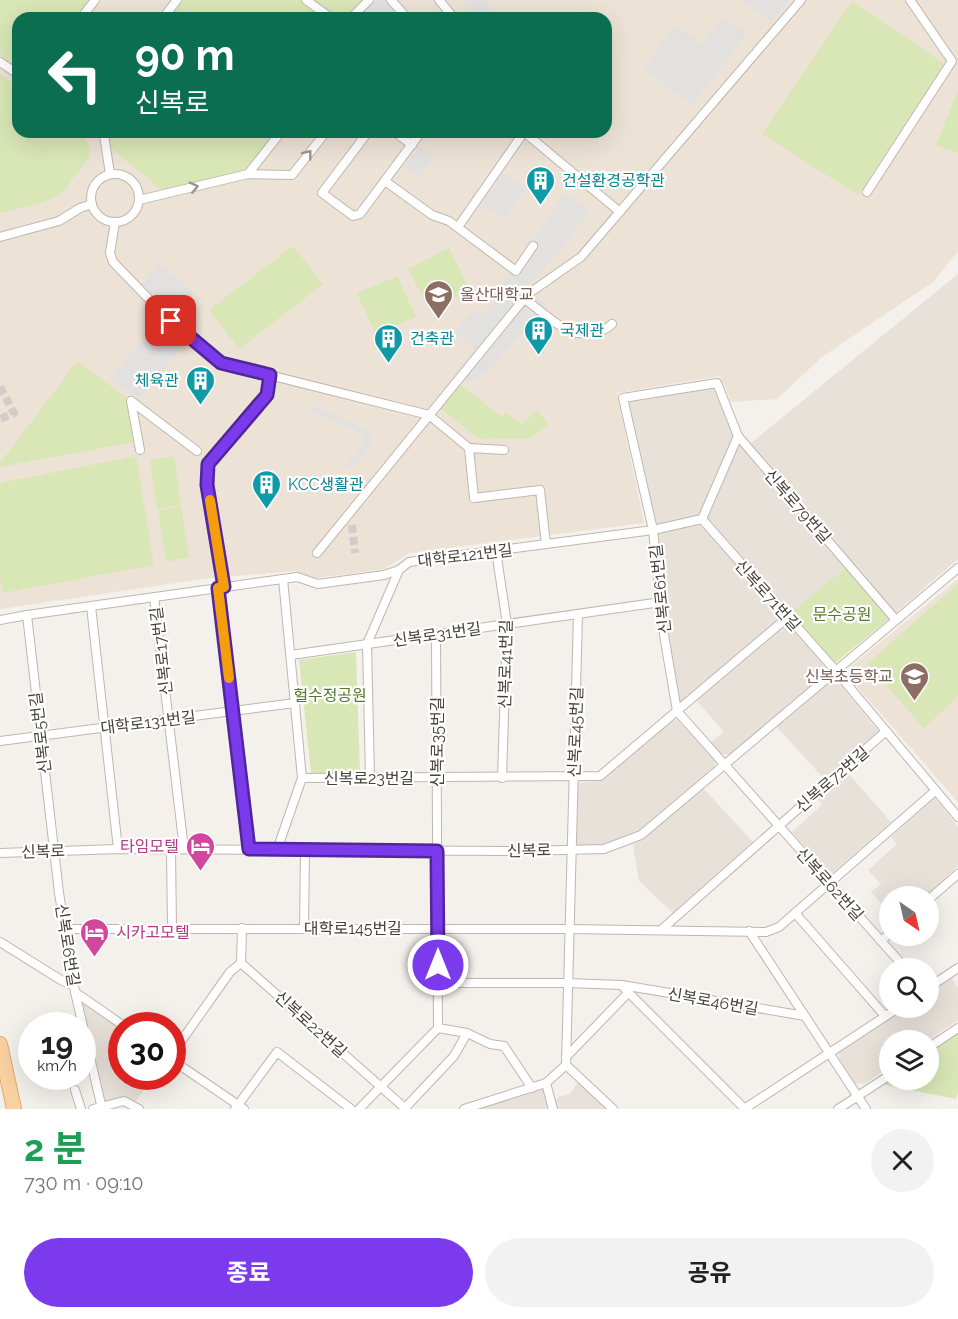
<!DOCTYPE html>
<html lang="ko">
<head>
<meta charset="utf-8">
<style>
  :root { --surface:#fff; --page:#f2f2f2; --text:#222; --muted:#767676; --accent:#7c3aed }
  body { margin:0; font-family:Raleway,"Noto Sans KR",sans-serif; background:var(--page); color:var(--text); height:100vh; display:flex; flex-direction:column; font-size:22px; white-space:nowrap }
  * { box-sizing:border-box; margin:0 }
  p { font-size:20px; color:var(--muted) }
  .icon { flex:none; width:33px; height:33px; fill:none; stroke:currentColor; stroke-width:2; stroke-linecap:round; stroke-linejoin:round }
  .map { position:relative; height:1109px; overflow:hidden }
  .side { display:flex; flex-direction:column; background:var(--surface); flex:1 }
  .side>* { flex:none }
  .guide { position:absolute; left:12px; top:12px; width:600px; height:126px; border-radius:18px; box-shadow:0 6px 24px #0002; background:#0b6e4f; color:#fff; overflow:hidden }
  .needle { width:39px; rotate:146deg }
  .controls { position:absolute; left:879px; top:886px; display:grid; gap:12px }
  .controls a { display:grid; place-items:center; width:60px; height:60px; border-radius:50%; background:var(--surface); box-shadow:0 6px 24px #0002; font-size:30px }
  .speed { position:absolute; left:18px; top:1012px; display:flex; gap:12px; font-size:30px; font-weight:700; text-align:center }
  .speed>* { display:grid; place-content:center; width:78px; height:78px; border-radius:50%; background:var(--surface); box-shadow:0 6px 24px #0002; line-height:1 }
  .speed small { font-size:15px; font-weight:400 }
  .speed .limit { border:9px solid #d22; background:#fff; color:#111 }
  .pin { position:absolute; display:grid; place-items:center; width:51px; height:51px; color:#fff; margin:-26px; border-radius:12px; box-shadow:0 3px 9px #0006 }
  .me { position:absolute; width:66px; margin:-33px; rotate:0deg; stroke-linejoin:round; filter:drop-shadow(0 0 4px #0008) }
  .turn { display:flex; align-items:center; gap:21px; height:126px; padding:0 24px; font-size:27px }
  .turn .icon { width:78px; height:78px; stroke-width:2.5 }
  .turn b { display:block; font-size:42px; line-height:51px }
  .round { display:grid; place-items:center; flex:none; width:63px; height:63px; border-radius:32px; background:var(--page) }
  .head { display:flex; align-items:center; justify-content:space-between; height:102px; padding:0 24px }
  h1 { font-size:36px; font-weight:700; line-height:45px; color:#1e9e55 }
  .cta { display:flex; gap:12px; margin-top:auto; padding:12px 24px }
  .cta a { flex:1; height:69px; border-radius:36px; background:var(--accent); color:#fff; font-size:24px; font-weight:700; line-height:69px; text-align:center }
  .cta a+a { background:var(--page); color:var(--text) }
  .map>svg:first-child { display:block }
  .residential { fill:#e8e1d9 }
  .education { fill:#ede2d6; fill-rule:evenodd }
  .green { fill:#d9e6b6 }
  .parking { fill:#e3e1df }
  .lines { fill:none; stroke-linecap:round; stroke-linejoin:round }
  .street-tunnel { stroke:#d2cdc7; stroke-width:8; stroke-dasharray:8 4; stroke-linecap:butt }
  .street-casing { stroke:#c0b6ae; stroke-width:10 }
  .primary-casing { stroke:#deaa70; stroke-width:16 }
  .street { stroke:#fff; stroke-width:8 }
  .primary { stroke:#f9d0a0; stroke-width:14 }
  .oneway { stroke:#9a9692 }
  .route-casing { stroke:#51269a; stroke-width:15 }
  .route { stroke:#7c3aed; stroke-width:10 }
  .slow { stroke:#f59e0b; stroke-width:10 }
  .labels { text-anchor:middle; stroke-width:4.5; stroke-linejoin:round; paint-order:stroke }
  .culture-label { font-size:16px; fill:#0d838f; stroke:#fff; text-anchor:start }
  .education-label { font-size:16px; fill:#785e54; stroke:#fff; text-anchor:start }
  .street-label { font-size:16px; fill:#484039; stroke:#fff }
  .park-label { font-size:16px; fill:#57782f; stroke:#fff }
  .hotel-label { font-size:16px; fill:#b23c85; stroke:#fff; text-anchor:end }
</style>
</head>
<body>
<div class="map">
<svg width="958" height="1109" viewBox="0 0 958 1109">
  <rect width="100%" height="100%" fill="#f4f0eb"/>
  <g class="residential">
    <polygon points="958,274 958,559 895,613 833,543 751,443"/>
    <polygon points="713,387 735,439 847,567 678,707 655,524 626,401"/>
    <polygon points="786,622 829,668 830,672 732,755 722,754 710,743 724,732 695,699"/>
    <polygon points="833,676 878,731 825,780 777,727 779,723"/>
    <polygon points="677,719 715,761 715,766 639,830 602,845 575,845 579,783 600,781 670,722"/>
    <polygon points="846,771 891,822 830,875 792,832 822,805 817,797"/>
    <polygon points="703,788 753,842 673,913 639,881 633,845 643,839"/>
    <polygon points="935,798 958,827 958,866 925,897 890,897 889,912 871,892 881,884 868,870 897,844 891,837"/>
    <polygon points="951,977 958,988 958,1020 927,1041 890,1041 889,1067 866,1083 855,1084 839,1058 839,1051 905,1008 928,1008 929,993"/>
    <polygon points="75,992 122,1026 122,1077 153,1077 133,1105 124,1101 102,1107"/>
    <polygon points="578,1082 607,1109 557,1109 555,1101 560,1096 570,1094"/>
    <polygon points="544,1089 549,1109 480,1109"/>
  </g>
  <g class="education">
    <path d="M0,0H958V251L933,282L822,357L777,399L731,402L720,376L617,393L644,523L409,553L385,569L316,578L295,571L210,578L0,609ZM18,18H606V132H18Z"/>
    <polygon points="958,579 958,802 847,675 849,668"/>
  </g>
  <g class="green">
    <polygon points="0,0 91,0 76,18 18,18 18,67 0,55"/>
    <polygon points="177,0 306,0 331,18 163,18"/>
    <polygon points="309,0 366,0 349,18 334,18"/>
    <polygon points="852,1 944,64 858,195 762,134"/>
    <path d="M0,74L18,87V132H78C100,148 87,162 73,178C69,184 64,193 58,196C46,203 15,209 0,213Z"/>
    <polygon points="958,90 958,153 936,145"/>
    <polygon points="100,132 281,132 248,174 166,194 114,150 107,152"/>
    <polygon points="293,246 323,284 239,349 209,310"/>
    <polygon points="449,248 470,290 430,311 408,269"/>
    <polygon points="397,276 416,317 376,334 357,293"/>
    <polygon points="80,363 131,401 139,441 0,467 0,463 75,364"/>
    <polygon points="457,382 502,417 506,412 522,424 538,410 548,425 530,438 479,439 437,406"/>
    <polygon points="136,456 154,565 3,593 0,579 0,483"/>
    <polygon points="174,456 181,505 157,509 150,460"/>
    <polygon points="181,506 189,557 166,562 158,511"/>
    <polygon points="847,567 888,614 889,619 835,663 790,613"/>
    <polygon points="958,584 958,696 924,728 867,664"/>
    <polygon points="356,652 360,773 311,773 299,660"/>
    <polygon points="958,1033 958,1091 956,1099 880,1084 890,1080 928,1080 929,1052"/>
  </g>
  <g class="parking">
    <polygon points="373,0 386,0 402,18 355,18"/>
    <polygon points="461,0 486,0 500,18 476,18"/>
    <polygon points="740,0 789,0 771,22"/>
    <polygon points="723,17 746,34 692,105 644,70 675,24 701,45"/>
    <polygon points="420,147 434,159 418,178 404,166"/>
    <polygon points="503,173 526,189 504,220 481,204"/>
    <polygon points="565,193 590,210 553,259 525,288 547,305 486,373 467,383 454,373 475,349 455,333 470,314 487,311 498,299 494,295"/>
    <polygon points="159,263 194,293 174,317 139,287"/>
    <polygon points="158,321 185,343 138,401 111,379"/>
    <polygon points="311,404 372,433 372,444 352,469 346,465 365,441 364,435 308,410"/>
  </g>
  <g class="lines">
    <g class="street-tunnel">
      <polyline points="0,387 14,413 0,419"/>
      <polyline points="352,525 355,553"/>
    </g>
    <defs>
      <g id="street">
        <polyline points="306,0 331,18"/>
        <polyline points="391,0 407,18"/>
        <polyline points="439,0 454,18"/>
        <polyline points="81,18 95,0"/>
        <polyline points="163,18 177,0"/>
        <polyline points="351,18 369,0"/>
        <polyline points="0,62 18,74"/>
        <polyline points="100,132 104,135 110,174"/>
        <polyline points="368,132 322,193 353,216 360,214 421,132"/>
        <polyline points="395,132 412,145"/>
        <polyline points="524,132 620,212"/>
        <circle cx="115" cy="198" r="24"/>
        <polyline points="248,174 281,132"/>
        <polyline points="385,181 432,215 449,221 516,271 533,246"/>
        <polyline points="867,192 952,61 910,0"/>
        <polyline points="139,200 248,174 292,175 326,132"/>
        <polyline points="115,222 110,253 113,262 173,324 221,363 429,415 469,448 474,498 540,490 546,544"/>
        <polyline points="458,227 524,132"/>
        <polyline points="0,237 59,221 80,208 92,204"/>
        <path d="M525,299C534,306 562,330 572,332C583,335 604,333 612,324"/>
        <polyline points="131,401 197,451"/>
        <polyline points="131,401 140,450"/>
        <polyline points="469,448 504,450"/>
        <polyline points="702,519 835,670 958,817"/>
        <polyline points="496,551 507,624 502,778"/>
        <polyline points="317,553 528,294 581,257 801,0"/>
        <polyline points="224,587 207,485 208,464 267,395 270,375"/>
        <polyline points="218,588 249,849"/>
        <polyline points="154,597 184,849"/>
        <polyline points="91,606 118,849"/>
        <polyline points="578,614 566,1065 613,1109"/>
        <polyline points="27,615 59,893 75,992 102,1109"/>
        <polyline points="0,620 27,615 297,577 318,584 384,575 399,570 409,562 653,530 702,519 738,436"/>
        <polyline points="896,620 738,436 717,383 623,398 653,530 664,635 677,711 906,969"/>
        <polyline points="291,655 661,602"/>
        <polyline points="0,741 295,703"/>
        <polyline points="302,778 600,776 788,617"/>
        <polyline points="370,778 367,644 399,570"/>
        <polyline points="171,849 172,929"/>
        <polyline points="277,850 302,778 283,579"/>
        <polyline points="0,853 118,849 524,851 604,849 641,835 958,568"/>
        <polyline points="928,900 958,874"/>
        <polyline points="795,913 885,1016"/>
        <polyline points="242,928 241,963 406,1109"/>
        <polyline points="304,928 305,850"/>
        <polyline points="65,929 569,929 766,932 779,927 935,791"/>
        <polyline points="661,930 885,732"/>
        <polyline points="749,931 866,1109"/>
        <polyline points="881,941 890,933"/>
        <polyline points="0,942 61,980 74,986"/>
        <polyline points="438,983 568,983 622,985 805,1016"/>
        <polyline points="622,986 745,1109"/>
        <polyline points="928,988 958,968"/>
        <polyline points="75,992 124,1026"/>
        <polyline points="438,1028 467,1033 490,1044 504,1046 532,1088"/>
        <polyline points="928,1048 958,1028"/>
        <polyline points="172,1054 230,972 241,963"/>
        <polyline points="566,1057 629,992"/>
        <polyline points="172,1060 244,1109"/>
        <polyline points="546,1083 553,1109"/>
        <polyline points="75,1090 81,1109"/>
        <polyline points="405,1108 454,1056 467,1033"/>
        <polyline points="93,1109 124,1101 139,1109"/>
        <polyline points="235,1109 277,1052 351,1109"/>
        <polyline points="359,1109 438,1028 436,634"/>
        <polyline points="464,1109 546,1083 566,1065"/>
        <polyline points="744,1109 898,1008"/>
        <polyline points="838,1109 890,1075"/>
      </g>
      <polyline id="primary" points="0,1044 14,1109"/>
    </defs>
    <use href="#street" class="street-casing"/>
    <use href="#primary" class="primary-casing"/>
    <use href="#street" class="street"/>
    <use href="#primary" class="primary"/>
  </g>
  <defs><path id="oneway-chevron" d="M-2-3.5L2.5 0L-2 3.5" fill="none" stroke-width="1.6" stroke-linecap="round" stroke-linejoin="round" transform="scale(1.5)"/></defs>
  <g class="oneway">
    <use href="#oneway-chevron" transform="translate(308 154) rotate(-52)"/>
    <use href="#oneway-chevron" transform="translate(194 187) rotate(-13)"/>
  </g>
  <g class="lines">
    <defs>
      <polyline id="route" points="171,321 221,363 270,375 267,395 208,464 207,485 224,587 218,588 249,849 437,851 438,965"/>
    </defs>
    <use href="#route" class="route-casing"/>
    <use href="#route" class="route"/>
    <polyline class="slow" points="210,500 224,587 218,588 229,678"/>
  </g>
  <defs>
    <symbol id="building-pin" viewBox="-11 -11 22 30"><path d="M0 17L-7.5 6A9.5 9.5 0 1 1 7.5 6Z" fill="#0f9aa8" stroke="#fff"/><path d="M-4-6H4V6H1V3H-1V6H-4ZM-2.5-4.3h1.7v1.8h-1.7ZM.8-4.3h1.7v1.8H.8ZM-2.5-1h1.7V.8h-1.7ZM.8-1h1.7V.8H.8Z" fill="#fff"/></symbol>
    <symbol id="university-pin" viewBox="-11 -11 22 30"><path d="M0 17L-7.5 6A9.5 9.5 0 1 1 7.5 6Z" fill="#8d6e63" stroke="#fff"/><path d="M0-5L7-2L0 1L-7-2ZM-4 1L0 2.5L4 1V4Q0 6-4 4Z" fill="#fff"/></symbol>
    <symbol id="school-pin" viewBox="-11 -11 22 30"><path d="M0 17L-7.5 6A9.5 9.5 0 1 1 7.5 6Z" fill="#8d6e63" stroke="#fff"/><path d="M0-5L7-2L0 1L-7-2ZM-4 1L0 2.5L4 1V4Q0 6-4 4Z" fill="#fff"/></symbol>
    <symbol id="hotel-pin" viewBox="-11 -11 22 30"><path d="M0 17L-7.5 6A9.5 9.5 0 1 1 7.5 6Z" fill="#d1479c" stroke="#fff"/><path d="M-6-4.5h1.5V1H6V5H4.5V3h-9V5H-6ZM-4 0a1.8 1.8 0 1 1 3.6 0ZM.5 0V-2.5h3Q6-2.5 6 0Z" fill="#fff"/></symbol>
  </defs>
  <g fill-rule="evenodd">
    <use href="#building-pin" x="524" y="164" width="33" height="45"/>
    <use href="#university-pin" x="422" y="278" width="33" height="45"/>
    <use href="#building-pin" x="522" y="314" width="33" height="45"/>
    <use href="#building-pin" x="372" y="322" width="33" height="45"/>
    <use href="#building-pin" x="184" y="364" width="33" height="45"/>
    <use href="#building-pin" x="250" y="468" width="33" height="45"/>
    <use href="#school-pin" x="898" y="660" width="33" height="45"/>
    <use href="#hotel-pin" x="184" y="830" width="33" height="45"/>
    <use href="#hotel-pin" x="78" y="916" width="33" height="45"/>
  </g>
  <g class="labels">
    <g class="culture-label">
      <text x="562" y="186">건설환경공학관</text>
      <text x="560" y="336">국제관</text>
      <text x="410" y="344">건축관</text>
      <text x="179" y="386" text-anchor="end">체육관</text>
      <text x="288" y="490">KCC생활관</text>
    </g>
    <g class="education-label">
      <text x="460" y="300">울산대학교</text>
      <text x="893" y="682" text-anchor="end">신복초등학교</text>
    </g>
    <g class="street-label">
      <text transform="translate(798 506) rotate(49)" y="6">신복로79번길</text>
      <text transform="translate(465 555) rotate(-7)" y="6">대학로121번길</text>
      <text transform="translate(660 589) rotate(-96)" y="6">신복로61번길</text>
      <text transform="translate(768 595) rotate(48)" y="6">신복로71번길</text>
      <text transform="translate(437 634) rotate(-8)" y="6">신복로31번길</text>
      <text transform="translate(161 651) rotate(-97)" y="6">신복로17번길</text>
      <text transform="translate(505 664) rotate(-89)" y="6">신복로41번길</text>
      <text transform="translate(148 722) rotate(-7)" y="6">대학로131번길</text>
      <text transform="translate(575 732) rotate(-88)" y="6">신복로45번길</text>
      <text transform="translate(40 733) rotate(-97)" y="6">신복로5번길</text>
      <text transform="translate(437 742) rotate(-90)" y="6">신복로35번길</text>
      <text x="369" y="784">신복로23번길</text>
      <text transform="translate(832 779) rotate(-41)" y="6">신복로72번길</text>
      <text transform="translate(529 850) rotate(-1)" y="6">신복로</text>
      <text transform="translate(43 851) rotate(-2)" y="6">신복로</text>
      <text transform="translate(830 884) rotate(48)" y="6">신복로62번길</text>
      <text x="353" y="934">대학로145번길</text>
      <text transform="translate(68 945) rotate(81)" y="6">신복로6번길</text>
      <text transform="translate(713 1001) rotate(10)" y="6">신복로46번길</text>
      <text transform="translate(311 1024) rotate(42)" y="6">신복로22번길</text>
    </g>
    <g class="park-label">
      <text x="842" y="620">문수공원</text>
      <text x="330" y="701">헐수정공원</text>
    </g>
    <g class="hotel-label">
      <text x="179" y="852">타임모텔</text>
      <text x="116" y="938" text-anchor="start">시카고모텔</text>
    </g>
  </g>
</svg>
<div class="controls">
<a><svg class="needle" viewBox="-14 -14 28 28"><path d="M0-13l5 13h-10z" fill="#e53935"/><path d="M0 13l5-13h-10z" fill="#767676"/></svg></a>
<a><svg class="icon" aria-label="search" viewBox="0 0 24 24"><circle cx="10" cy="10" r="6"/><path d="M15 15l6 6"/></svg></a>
<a><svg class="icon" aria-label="layers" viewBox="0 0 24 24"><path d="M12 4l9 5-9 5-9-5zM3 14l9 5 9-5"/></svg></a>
</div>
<div class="speed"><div>19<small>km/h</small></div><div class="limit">30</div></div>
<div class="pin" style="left:171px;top:321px;background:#d93025"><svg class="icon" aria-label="arrive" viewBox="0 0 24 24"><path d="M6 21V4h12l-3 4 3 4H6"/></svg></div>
<svg class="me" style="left:438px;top:965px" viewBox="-20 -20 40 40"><circle r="17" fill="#7c3aed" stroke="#fff" stroke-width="3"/><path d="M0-11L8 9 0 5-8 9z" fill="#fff"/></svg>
<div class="guide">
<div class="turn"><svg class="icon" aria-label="left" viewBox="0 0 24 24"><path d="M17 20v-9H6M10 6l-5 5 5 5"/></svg><div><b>90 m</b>신복로</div></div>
</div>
</div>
<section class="side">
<div class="head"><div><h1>2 분</h1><p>730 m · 09:10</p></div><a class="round"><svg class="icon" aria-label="close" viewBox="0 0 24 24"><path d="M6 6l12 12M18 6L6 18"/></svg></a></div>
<div class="cta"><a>종료</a><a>공유</a></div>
</section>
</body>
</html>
